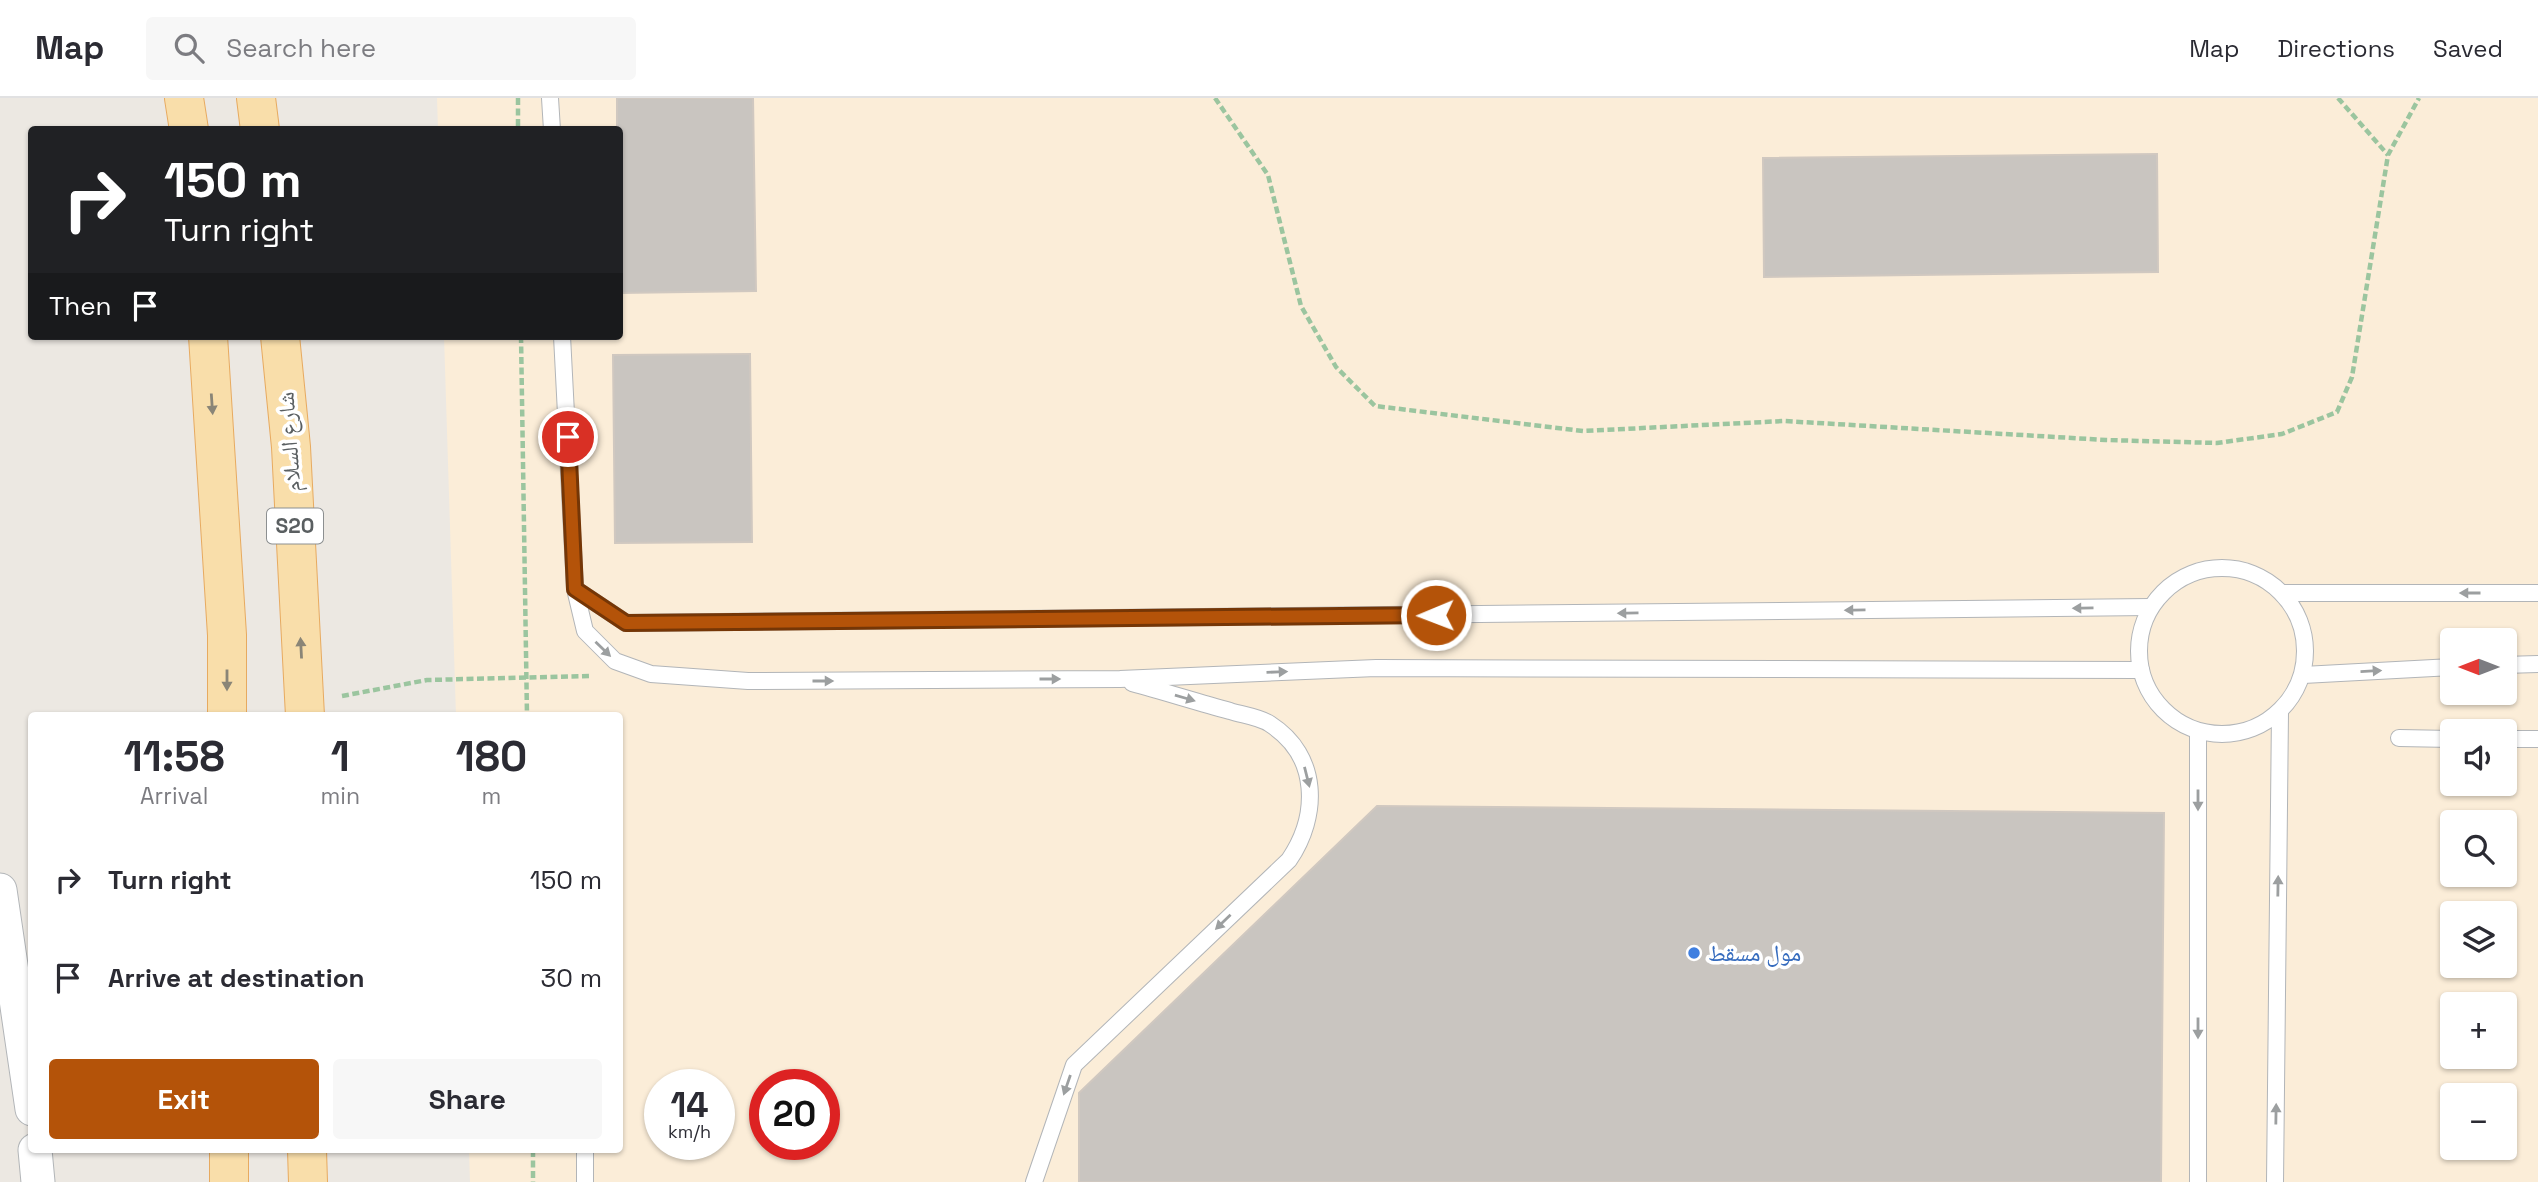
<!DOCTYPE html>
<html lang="en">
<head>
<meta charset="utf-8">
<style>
  :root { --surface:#fff; --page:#f7f7f7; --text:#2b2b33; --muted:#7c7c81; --line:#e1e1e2; --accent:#b45309 }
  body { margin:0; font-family:"Space Grotesk","Noto Naskh Arabic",sans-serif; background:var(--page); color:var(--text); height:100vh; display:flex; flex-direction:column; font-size:26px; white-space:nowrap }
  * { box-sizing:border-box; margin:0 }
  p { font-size:23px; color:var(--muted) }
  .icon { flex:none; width:38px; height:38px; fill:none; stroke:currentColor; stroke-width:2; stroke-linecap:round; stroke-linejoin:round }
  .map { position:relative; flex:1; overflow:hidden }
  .details { position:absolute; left:28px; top:614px; width:595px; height:441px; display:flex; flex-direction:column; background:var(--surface); border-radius:7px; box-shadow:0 2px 5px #0004 }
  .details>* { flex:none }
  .top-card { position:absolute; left:28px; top:28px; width:595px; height:214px; border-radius:7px; box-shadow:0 2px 5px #0004; background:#202124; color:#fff; overflow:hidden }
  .needle { width:46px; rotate:270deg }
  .buttons { position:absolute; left:2440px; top:530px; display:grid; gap:14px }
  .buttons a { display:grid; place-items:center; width:77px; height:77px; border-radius:7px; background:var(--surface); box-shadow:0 2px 5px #0004; font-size:35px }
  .speed { position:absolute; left:644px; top:971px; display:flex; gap:14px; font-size:35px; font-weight:700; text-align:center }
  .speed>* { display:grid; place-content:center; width:91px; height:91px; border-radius:50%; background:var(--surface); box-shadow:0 2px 5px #0004; line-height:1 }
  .speed small { font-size:18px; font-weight:400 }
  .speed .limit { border:10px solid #d22; background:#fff; color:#111 }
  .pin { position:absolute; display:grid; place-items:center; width:60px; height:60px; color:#fff; margin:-30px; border:4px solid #fff; border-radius:50%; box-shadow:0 2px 7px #0007 }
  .me { position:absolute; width:77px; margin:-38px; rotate:269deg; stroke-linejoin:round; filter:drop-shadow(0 0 5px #0008) }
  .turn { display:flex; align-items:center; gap:24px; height:147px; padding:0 21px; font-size:32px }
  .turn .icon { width:91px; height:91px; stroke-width:2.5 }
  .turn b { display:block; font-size:49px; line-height:60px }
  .then { display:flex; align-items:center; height:66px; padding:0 21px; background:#0003; gap:14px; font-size:26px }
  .eta { display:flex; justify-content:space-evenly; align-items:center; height:119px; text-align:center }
  .eta b { font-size:42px; font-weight:600; line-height:49px }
  .button { display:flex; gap:14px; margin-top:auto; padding:14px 21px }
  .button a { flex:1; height:80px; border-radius:7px; background:var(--accent); color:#fff; font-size:28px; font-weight:600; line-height:80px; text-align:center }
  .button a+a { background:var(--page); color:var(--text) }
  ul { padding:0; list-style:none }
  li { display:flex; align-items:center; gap:21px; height:98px; padding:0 21px }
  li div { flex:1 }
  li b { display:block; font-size:26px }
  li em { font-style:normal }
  header { display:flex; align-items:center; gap:42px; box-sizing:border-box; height:98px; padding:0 35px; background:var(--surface); border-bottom:2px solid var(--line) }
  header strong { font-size:33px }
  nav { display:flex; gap:38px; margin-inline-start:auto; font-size:24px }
  .search { width:490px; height:63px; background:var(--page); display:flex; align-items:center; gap:18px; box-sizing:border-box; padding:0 24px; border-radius:7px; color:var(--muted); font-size:26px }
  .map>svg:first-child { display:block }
  .commercial { fill:#fbedd8; fill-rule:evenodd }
  .building { fill:#c9c5c0; stroke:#d0c8c0; stroke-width:2 }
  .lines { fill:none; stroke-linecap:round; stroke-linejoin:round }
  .lane-casing { stroke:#b2b5b8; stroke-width:18 }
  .street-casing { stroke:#b2b5b8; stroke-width:35 }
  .primary-casing { stroke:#e7aa60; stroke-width:40 }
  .path { stroke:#9bc59f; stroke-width:4.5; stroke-dasharray:7 3.5; stroke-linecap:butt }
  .lane { stroke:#fff; stroke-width:16 }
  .street { stroke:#fff; stroke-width:33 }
  .primary { stroke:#f9deaa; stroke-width:38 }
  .oneway { fill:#8a8577 }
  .oneway2 { fill:#9c9fa0 }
  .route-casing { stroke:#753606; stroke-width:18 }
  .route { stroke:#b45309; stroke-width:12 }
  .shop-dot { fill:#3f7fe0; stroke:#fff; stroke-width:2.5 }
  .labels { text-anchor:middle; stroke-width:7; stroke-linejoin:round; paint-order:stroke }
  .shield { fill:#fff; stroke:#8c8f90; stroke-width:2 }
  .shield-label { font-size:21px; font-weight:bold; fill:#5a5f61 }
  .street-label { font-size:23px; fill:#5a5f61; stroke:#fff }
  .shop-label { font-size:23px; fill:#366cbe; stroke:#fff; text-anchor:start }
</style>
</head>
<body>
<header>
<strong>Map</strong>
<div class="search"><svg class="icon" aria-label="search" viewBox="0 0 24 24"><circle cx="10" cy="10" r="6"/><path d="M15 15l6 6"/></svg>Search here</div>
<nav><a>Map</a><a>Directions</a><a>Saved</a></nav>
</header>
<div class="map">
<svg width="2538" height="1084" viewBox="0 0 2538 1084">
  <rect width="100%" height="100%" fill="#ece8e2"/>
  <path class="commercial" d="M437,0H2538V1084H470L469,1052H620V618H456L444,238H620V32L438,31ZM2452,542H2504V595H2452ZM2452,634H2504V686H2452ZM2452,724H2504V777H2452ZM2452,816H2504V868H2452ZM2452,906H2504V959H2452ZM660,987H719V1046H660ZM765,987H824V1046H765ZM2452,998H2504V1050H2452Z"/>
  <g class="building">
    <polygon points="617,0 753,0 756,193 620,195 620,32 617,32"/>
    <polygon points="2157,56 2158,174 1764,179 1763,60"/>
    <polygon points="750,256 752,444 615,445 613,257"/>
    <polygon points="1377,708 2164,715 2161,1084 1079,1084 1079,995"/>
  </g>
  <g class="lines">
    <defs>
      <g id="lane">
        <polyline points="550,0 552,32"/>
        <polyline points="562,238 575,491 585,533 615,563 651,576 748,583 1120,581 1376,570 2141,572"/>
        <circle cx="2222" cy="553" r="83"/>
        <polyline points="575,491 626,525 2151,509"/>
        <polyline points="2283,495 2538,495"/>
        <polyline points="2504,567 2538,566"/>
        <polyline points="2303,577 2452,569"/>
        <polyline points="2399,640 2452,641"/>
        <polyline points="2504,641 2538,641"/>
        <polyline points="585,1052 585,1084"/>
        <path d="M1034,1084L1074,967L1289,762C1319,718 1320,658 1270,626C1260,619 1242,617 1230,613C1197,604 1165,594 1132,585"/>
        <polyline points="2198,1084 2198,634"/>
        <polyline points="2275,1084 2280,614"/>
      </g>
      <g id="street">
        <polyline points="0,792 32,1011"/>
        <polyline points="35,1052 38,1084"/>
      </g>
      <g id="primary">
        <polyline points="184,0 189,32"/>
        <polyline points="256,0 260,32"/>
        <polyline points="208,238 227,537 227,618"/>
        <polyline points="280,238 291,349 305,618"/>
        <polyline points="229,1052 229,1084"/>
        <polyline points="307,1052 308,1084"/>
      </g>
    </defs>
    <use href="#lane" class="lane-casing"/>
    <use href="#street" class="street-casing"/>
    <use href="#primary" class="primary-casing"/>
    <g class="path">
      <polyline points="518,0 518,32"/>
      <polyline points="1215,0 1268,77 1301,208 1336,269 1375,308 1583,333 1784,323 2106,342 2217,345 2282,336 2337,314 2352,279 2388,57 2419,0"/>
      <polyline points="2338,0 2388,57"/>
      <polyline points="521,238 527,618"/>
      <polyline points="342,598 427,582 591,578"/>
      <polyline points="533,1052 533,1084"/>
    </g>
    <use href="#lane" class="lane"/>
    <use href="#street" class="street"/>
    <use href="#primary" class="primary"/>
  </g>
  <defs><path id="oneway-solid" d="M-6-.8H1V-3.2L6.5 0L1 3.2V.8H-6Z" transform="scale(1.75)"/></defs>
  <g class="oneway">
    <use href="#oneway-solid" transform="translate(212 306) rotate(86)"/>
    <use href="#oneway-solid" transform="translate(301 550) rotate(-93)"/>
    <use href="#oneway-solid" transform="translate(227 582) rotate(90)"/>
  </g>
  <g class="oneway2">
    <use href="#oneway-solid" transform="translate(2470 495) rotate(-180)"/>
    <use href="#oneway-solid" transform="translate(2083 510) rotate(179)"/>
    <use href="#oneway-solid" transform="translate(1855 512) rotate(179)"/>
    <use href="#oneway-solid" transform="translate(1628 515) rotate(179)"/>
    <use href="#oneway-solid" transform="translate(603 551) rotate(44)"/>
    <use href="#oneway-solid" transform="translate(2371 573) rotate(-3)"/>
    <use href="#oneway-solid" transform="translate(1277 574) rotate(-2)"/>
    <use href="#oneway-solid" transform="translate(1050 581)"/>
    <use href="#oneway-solid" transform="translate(823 583)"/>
    <use href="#oneway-solid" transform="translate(1185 600) rotate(16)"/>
    <use href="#oneway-solid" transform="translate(1307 679) rotate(76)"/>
    <use href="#oneway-solid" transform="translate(2198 702) rotate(90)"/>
    <use href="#oneway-solid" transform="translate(2278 788) rotate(-89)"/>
    <use href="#oneway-solid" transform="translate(1223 824) rotate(136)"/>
    <use href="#oneway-solid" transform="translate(2198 930) rotate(90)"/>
    <use href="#oneway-solid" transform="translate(1067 987) rotate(109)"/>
    <use href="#oneway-solid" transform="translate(2276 1016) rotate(-89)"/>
  </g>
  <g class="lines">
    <defs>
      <polyline id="route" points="568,339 575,491 626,525 1436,517"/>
    </defs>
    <use href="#route" class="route-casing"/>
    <use href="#route" class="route"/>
  </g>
  <circle class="shop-dot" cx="1694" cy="855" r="7"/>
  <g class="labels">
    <rect class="shield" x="267" y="410.5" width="56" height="35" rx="5"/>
    <g class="shield-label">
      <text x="295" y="435">S20</text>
    </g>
    <g class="street-label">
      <text transform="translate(289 344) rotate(-94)" y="8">شارع السلام</text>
    </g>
    <g class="shop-label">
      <text x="1708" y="863">مول مسقط</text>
    </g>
  </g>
</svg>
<div class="buttons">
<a><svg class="needle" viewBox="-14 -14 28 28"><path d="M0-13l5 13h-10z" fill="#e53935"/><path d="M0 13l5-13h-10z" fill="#7c7c81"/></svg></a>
<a><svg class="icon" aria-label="sound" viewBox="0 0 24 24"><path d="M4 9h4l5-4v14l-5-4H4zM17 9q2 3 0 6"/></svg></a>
<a><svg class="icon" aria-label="search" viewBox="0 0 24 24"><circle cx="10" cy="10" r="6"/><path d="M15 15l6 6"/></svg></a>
<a><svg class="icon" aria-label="layers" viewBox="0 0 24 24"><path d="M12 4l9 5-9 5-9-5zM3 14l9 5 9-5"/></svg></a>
<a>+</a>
<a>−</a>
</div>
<div class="speed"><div>14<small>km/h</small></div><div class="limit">20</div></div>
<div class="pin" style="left:568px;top:339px;background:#d93025"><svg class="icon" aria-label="arrive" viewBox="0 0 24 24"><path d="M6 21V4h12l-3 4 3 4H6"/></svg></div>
<svg class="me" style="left:1436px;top:517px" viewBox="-20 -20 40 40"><circle r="17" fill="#b45309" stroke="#fff" stroke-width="3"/><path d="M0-11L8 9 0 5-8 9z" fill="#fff"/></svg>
<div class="top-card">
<div class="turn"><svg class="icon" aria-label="right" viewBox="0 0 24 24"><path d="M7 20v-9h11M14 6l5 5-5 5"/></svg><div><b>150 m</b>Turn right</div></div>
<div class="then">Then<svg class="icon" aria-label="arrive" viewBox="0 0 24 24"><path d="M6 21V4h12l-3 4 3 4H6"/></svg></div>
</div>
<section class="details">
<div class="eta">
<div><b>11:58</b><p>Arrival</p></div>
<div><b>1</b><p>min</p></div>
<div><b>180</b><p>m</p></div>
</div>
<ul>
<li><svg class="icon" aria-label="right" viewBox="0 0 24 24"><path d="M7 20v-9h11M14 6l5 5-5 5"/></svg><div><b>Turn right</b></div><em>150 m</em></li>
<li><svg class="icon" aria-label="arrive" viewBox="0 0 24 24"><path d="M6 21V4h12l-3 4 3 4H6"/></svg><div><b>Arrive at destination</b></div><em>30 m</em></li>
</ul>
<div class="button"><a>Exit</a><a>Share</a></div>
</section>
</div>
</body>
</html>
